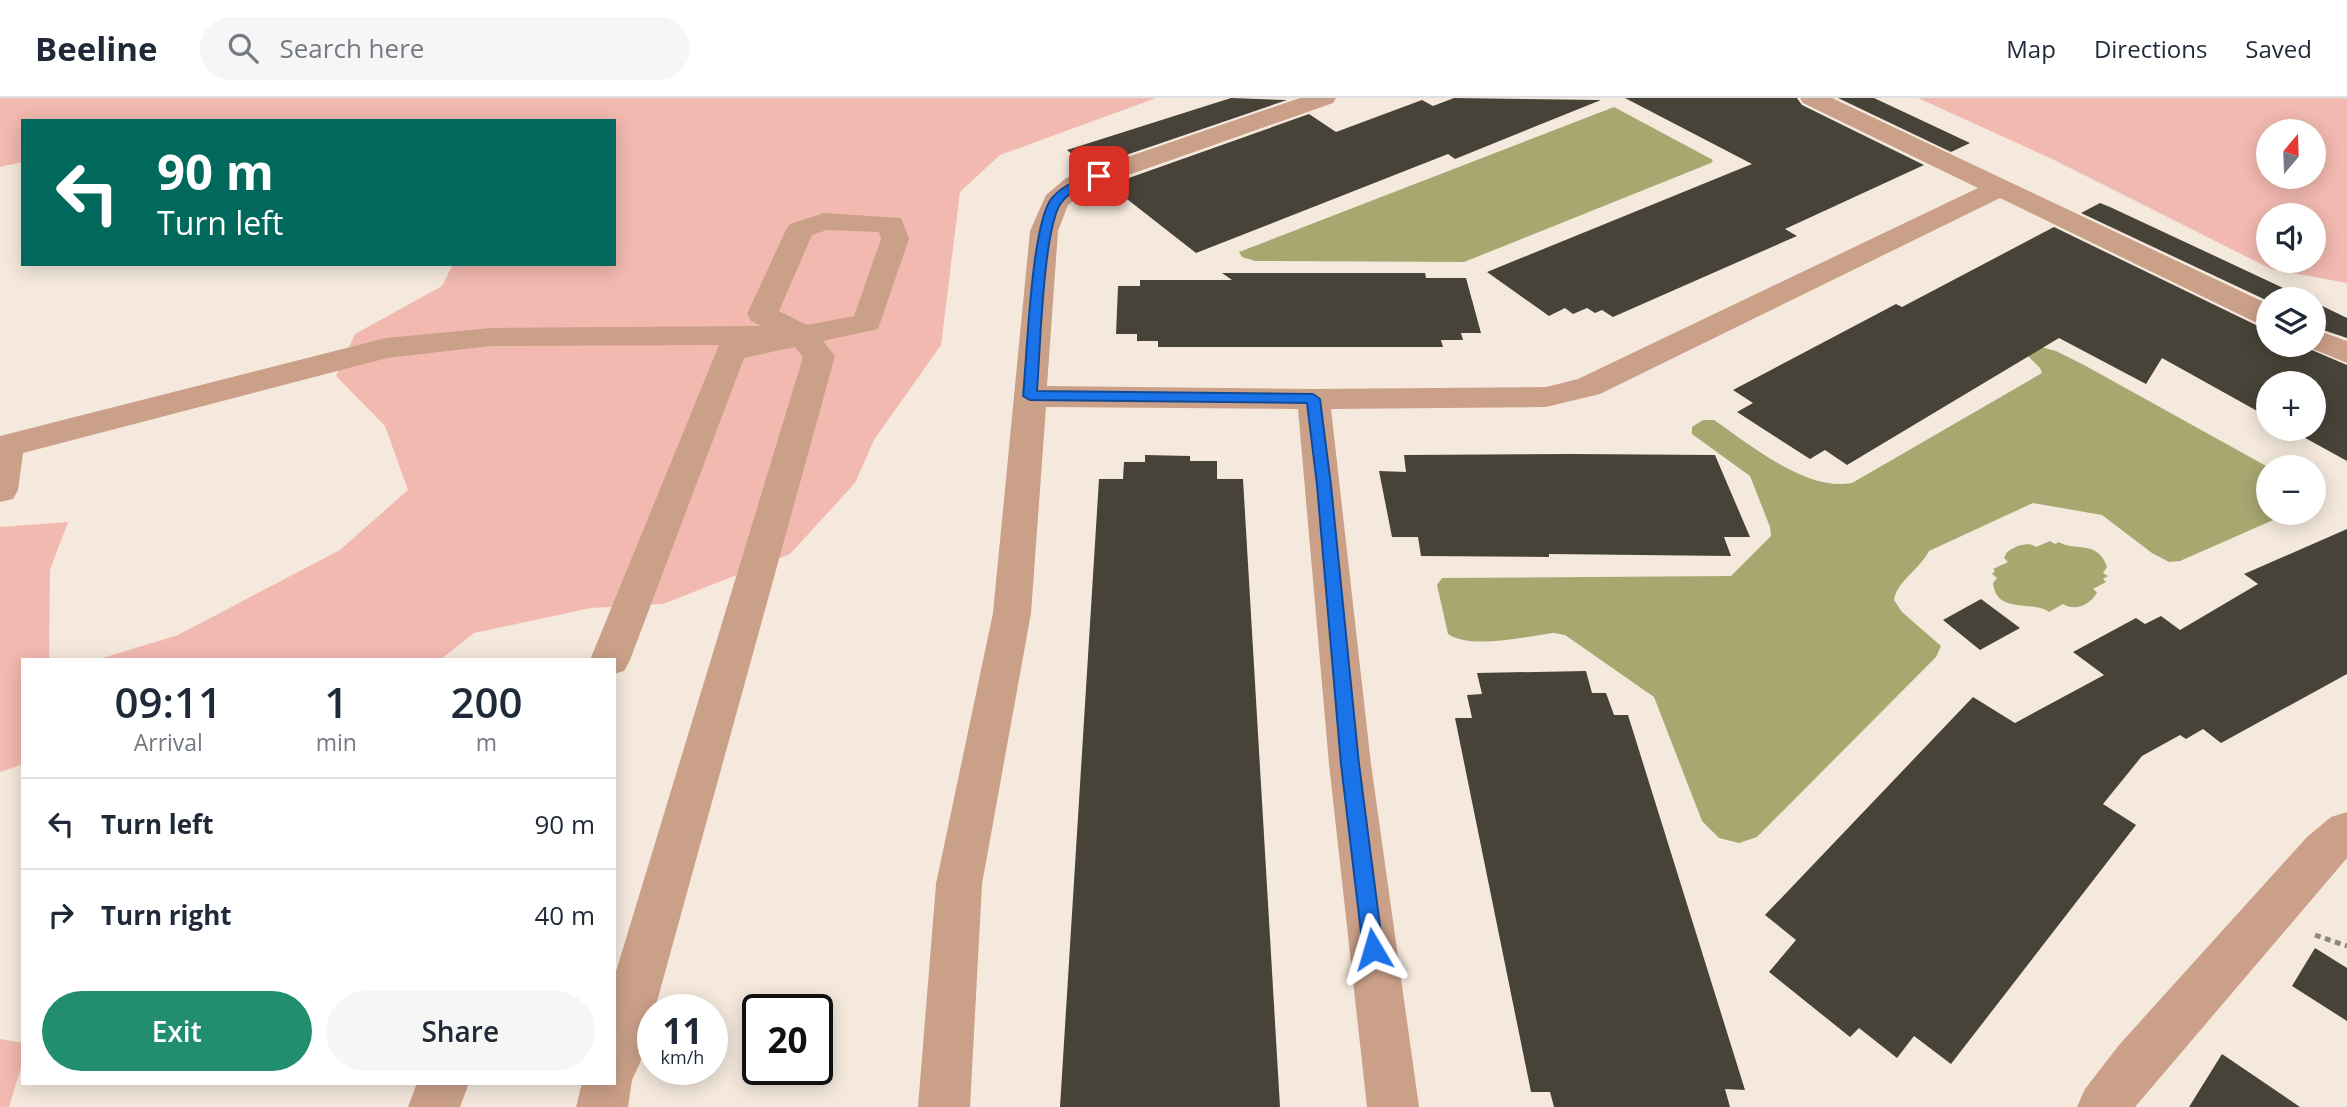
<!DOCTYPE html>
<html lang="en">
<head>
<meta charset="utf-8">
<style>
  :root { --surface:#fff; --page:#f6f6f7; --text:#1f2937; --muted:#747a83; --line:#e0e1e3; --accent:#218f6f }
  body { margin:0; font-family:"Open Sans",sans-serif; background:var(--page); color:var(--text); height:100vh; display:flex; flex-direction:column; font-size:26px; white-space:nowrap }
  * { box-sizing:border-box; margin:0 }
  p { font-size:23px; color:var(--muted) }
  .icon { flex:none; width:38px; height:38px; fill:none; stroke:currentColor; stroke-width:2; stroke-linecap:round; stroke-linejoin:round }
  .map { position:relative; flex:1; overflow:hidden }
  .panel { position:absolute; left:21px; top:560px; width:595px; height:427px; display:flex; flex-direction:column; background:var(--surface); border-radius:0px; box-shadow:0 4px 18px #0003 }
  .panel>* { flex:none }
  .top-card { position:absolute; left:21px; top:21px; width:595px; height:147px; border-radius:0px; box-shadow:0 4px 18px #0003; background:#00695c; color:#fff; overflow:hidden }
  .needle { width:46px; rotate:19deg }
  .fabs { position:absolute; left:2256px; top:21px; display:grid; gap:14px }
  .fabs a { display:grid; place-items:center; width:70px; height:70px; border-radius:50%; background:var(--surface); box-shadow:0 4px 18px #0003; font-size:35px }
  .speed { position:absolute; left:637px; top:896px; display:flex; gap:14px; font-size:35px; font-weight:700; text-align:center }
  .speed>* { display:grid; place-content:center; width:91px; height:91px; border-radius:50%; background:var(--surface); box-shadow:0 4px 18px #0003; line-height:1 }
  .speed small { font-size:18px; font-weight:400 }
  .speed .limit { border:4px solid #111; border-radius:10px; background:#fff; color:#111 }
  .pin { position:absolute; display:grid; place-items:center; width:60px; height:60px; color:#fff; margin:-30px; border-radius:14px; box-shadow:0 4px 10px #0006 }
  .me { position:absolute; width:77px; margin:-38px; rotate:353deg; stroke-linejoin:round; filter:drop-shadow(0 0 5px #0008) }
  .turn { display:flex; align-items:center; gap:24px; height:147px; padding:0 21px; font-size:32px }
  .turn .icon { width:91px; height:91px; stroke-width:2.5 }
  .turn b { display:block; font-size:49px; line-height:60px }
  .eta { display:flex; justify-content:space-evenly; align-items:center; height:119px; text-align:center }
  .eta b { font-size:42px; font-weight:600; line-height:49px }
  .primary-button { display:flex; gap:14px; margin-top:auto; padding:14px 21px }
  .primary-button a { flex:1; height:80px; border-radius:42px; background:var(--accent); color:#fff; font-size:28px; font-weight:600; line-height:80px; text-align:center }
  .primary-button a+a { background:var(--page); color:var(--text) }
  ul { padding:0; list-style:none }
  li { display:flex; align-items:center; gap:21px; height:91px; padding:0 21px; border-top:2px solid var(--line) }
  li div { flex:1 }
  li b { display:block; font-size:26px }
  li em { font-style:normal }
  header { display:flex; align-items:center; gap:42px; box-sizing:border-box; height:98px; padding:0 35px; background:var(--surface); border-bottom:2px solid var(--line) }
  header strong { font-size:33px }
  nav { display:flex; gap:38px; margin-inline-start:auto; font-size:24px }
  .search { width:490px; height:63px; background:var(--page); display:flex; align-items:center; gap:18px; box-sizing:border-box; padding:0 24px; border-radius:38px; color:var(--muted); font-size:26px }
  .map>svg:first-child { display:block }
  .green { fill:#f2b9b0; fill-rule:evenodd }
  .water { fill:#a7a870 }
  .building { fill:#484338 }
  .lines { fill:none; stroke-linecap:round; stroke-linejoin:round }
  .path { stroke:#90887f; stroke-width:5; stroke-dasharray:6 4.5; stroke-linecap:butt }
  .minor { fill:#cba089; fill-rule:evenodd }
  .route { fill:#1a73e8; stroke:#114b97; stroke-width:2 }
</style>
</head>
<body>
<header>
<strong>Beeline</strong>
<div class="search"><svg class="icon" aria-label="search" viewBox="0 0 24 24"><circle cx="10" cy="10" r="6"/><path d="M15 15l6 6"/></svg>Search here</div>
<nav><a>Map</a><a>Directions</a><a>Saved</a></nav>
</header>
<div class="map">
<svg width="2347" height="1009" viewBox="0 0 2347 1009">
  <rect width="100%" height="100%" fill="#f5e9dd"/>
  <g class="green">
    <polygon points="0,0 1156,0 1000,57 960,94 941,247 874,342 855,385 790,456 663,506 591,510 474,535 440,562 96,562 178,537 340,452 408,392 385,328 336,278 355,236 442,188 453,166 614,166 614,23 23,23 23,64 0,69"/>
    <path d="M1918,0H2347V185L2271,171L2052,61ZM2268,33H2314V79H2268ZM2268,117H2314V163H2268Z"/>
    <polygon points="68,424 50,472 49,562 23,562 23,666 0,674 0,429"/>
    <polygon points="0,941 23,945 23,963 9,1009 0,1009"/>
  </g>
  <g class="water">
    <polygon points="1614,9 1713,62 1711,65 1464,164 1255,163 1242,159 1239,154"/>
    <path d="M2034,247L2056,253L2084,267L2268,369V415H2289L2180,463L2169,464L2152,455L2102,417L2033,405L1929,453C1920,471 1897,483 1894,502L1902,514L1941,548L1936,559L1757,739L1739,745L1719,740L1702,723L1654,599L1565,537L1554,535C1527,538 1471,552 1448,536L1437,487L1442,480L1731,478L1771,438L1770,429L1750,378L1692,336V329L1703,322H1714C1749,346 1807,394 1852,385L2042,275L2040,270L2024,254Z"/>
    <path d="M2050,443L2055,446L2059,444C2074,454 2098,441 2107,469L2103,475L2108,478L2103,481L2106,484L2093,491L2097,494C2092,506 2075,514 2063,506L2049,514C2034,502 1996,517 1993,485L1997,480L1992,476L1995,473L1993,471L2008,464L2004,460L2007,454C2016,448 2027,443 2036,449Z"/>
  </g>
  <g class="building">
    <polygon points="1231,0 1287,2 1088,70 1067,52"/>
    <polygon points="1454,0 1601,2 1455,61 1448,56 1196,155 1109,87 1309,16 1336,34 1422,2 1433,8"/>
    <polygon points="1625,0 1797,0 1802,7 1924,67 1785,131 1797,138 1613,219 1602,212 1595,215 1587,210 1573,216 1565,210 1549,218 1487,174 1752,66"/>
    <polygon points="1838,0 1874,0 1970,45 1951,54"/>
    <polygon points="2100,105 2110,109 2307,201 2268,203 2081,115"/>
    <polygon points="2054,129 2256,227 2268,229 2268,247 2300,247 2347,267 2347,363 2289,331 2314,331 2314,285 2268,285 2268,319 2162,260 2146,286 2059,240 1847,367 1825,352 1810,361 1737,314 1753,305 1733,292 1896,206 1902,209"/>
    <polygon points="1222,175 1425,175 1426,180 1466,180 1481,235 1461,235 1463,242 1441,242 1443,249 1158,249 1158,243 1137,243 1137,236 1116,236 1118,188 1140,188 1140,182 1232,182"/>
    <polygon points="2314,204 2347,220 2347,240 2314,229"/>
    <polygon points="1570,356 1715,357 1750,439 1724,439 1731,458 1549,456 1549,459 1421,458 1418,439 1392,439 1379,373 1406,374 1404,357"/>
    <polygon points="1145,357 1190,358 1190,363 1217,363 1217,381 1243,381 1280,1009 1060,1009 1099,381 1123,381 1124,364 1145,364"/>
    <polygon points="2347,431 2347,576 2221,645 2203,631 2186,641 2180,637 2142,658 2103,706 2136,727 1951,966 1914,938 1897,960 1859,930 1850,939 1769,874 1796,842 1765,817 1973,599 2015,625 2104,577 2073,554 2136,520 2145,526 2161,518 2180,532 2258,486 2244,476"/>
    <polygon points="1981,501 2020,530 1980,552 1943,522"/>
    <polygon points="1586,573 1592,595 1606,595 1614,617 1628,617 1745,992 1725,991 1730,1009 1554,1009 1550,994 1531,994 1455,620 1472,620 1467,597 1482,596 1477,575"/>
    <polygon points="2315,850 2347,870 2347,923 2292,888"/>
    <polygon points="2222,956 2300,1009 2189,1009"/>
  </g>
  <g class="lines">
    <polyline class="path" points="2315,837 2347,848"/>
    <g class="minor">
      <polygon points="1300,0 1336,0 1333,5 1086,92 1068,107 1058,133 1047,288 1313,291 1546,289 1578,281 1978,90 1803,5 1800,0 1832,0 2268,206 2268,227 2257,225 2000,100 1600,296 1546,309 1331,311 1371,666 1419,1009 1367,1009 1329,666 1298,311 1046,309 1031,515 982,786 970,1009 918,1009 936,786 993,515 1030,133 1046,97 1066,80"/>
      <path d="M824,115L901,120L909,141L878,231L823,243L835,258L640,965L632,982L628,1009H576L582,985H614V880L803,259L795,249L744,260L630,562L624,573L614,576V562H590L719,247L491,248L387,260L23,355L18,392L13,401L0,404V338L386,240L491,230L761,228L751,223L747,216L786,132L790,126ZM827,132L879,134L881,141L854,218L807,227L779,213L812,137Z"/>
      <polygon points="2314,231 2347,243 2347,265 2303,247 2314,247"/>
      <polygon points="2347,714 2347,760 2135,1009 2077,1009 2085,991 2119,947 2307,739 2331,719"/>
      <polygon points="417,985 469,985 460,1009 408,1009"/>
    </g>
  </g>
  <path class="route" d="M1099,75L1103,76V81C1088,86 1071,91 1061,105C1043,130 1040,256 1037,293L1313,296L1320,301L1331,387L1359,666L1383,851L1380,857L1373,860L1366,857L1363,851L1341,666L1317,387L1307,305L1030,302L1023,298C1027,260 1031,125 1052,100C1064,86 1082,80 1099,75Z"/>
</svg>
<div class="fabs">
<a><svg class="needle" viewBox="-14 -14 28 28"><path d="M0-13l5 13h-10z" fill="#e53935"/><path d="M0 13l5-13h-10z" fill="#747a83"/></svg></a>
<a><svg class="icon" aria-label="sound" viewBox="0 0 24 24"><path d="M4 9h4l5-4v14l-5-4H4zM17 9q2 3 0 6"/></svg></a>
<a><svg class="icon" aria-label="layers" viewBox="0 0 24 24"><path d="M12 4l9 5-9 5-9-5zM3 14l9 5 9-5"/></svg></a>
<a>+</a>
<a>−</a>
</div>
<div class="speed"><div>11<small>km/h</small></div><div class="limit">20</div></div>
<div class="pin" style="left:1099px;top:78px;background:#d93025"><svg class="icon" aria-label="arrive" viewBox="0 0 24 24"><path d="M6 21V4h12l-3 4 3 4H6"/></svg></div>
<svg class="me" style="left:1373px;top:851px" viewBox="-20 -20 40 40"><path d="M0-17L14 15 0 8-14 15z" fill="#1a73e8" stroke="#fff" stroke-width="4"/></svg>
<div class="top-card">
<div class="turn"><svg class="icon" aria-label="left" viewBox="0 0 24 24"><path d="M17 20v-9H6M10 6l-5 5 5 5"/></svg><div><b>90 m</b>Turn left</div></div>
</div>
<section class="panel">
<div class="eta">
<div><b>09:11</b><p>Arrival</p></div>
<div><b>1</b><p>min</p></div>
<div><b>200</b><p>m</p></div>
</div>
<ul>
<li><svg class="icon" aria-label="left" viewBox="0 0 24 24"><path d="M17 20v-9H6M10 6l-5 5 5 5"/></svg><div><b>Turn left</b></div><em>90 m</em></li>
<li><svg class="icon" aria-label="right" viewBox="0 0 24 24"><path d="M7 20v-9h11M14 6l5 5-5 5"/></svg><div><b>Turn right</b></div><em>40 m</em></li>
</ul>
<div class="primary-button"><a>Exit</a><a>Share</a></div>
</section>
</div>
</body>
</html>
